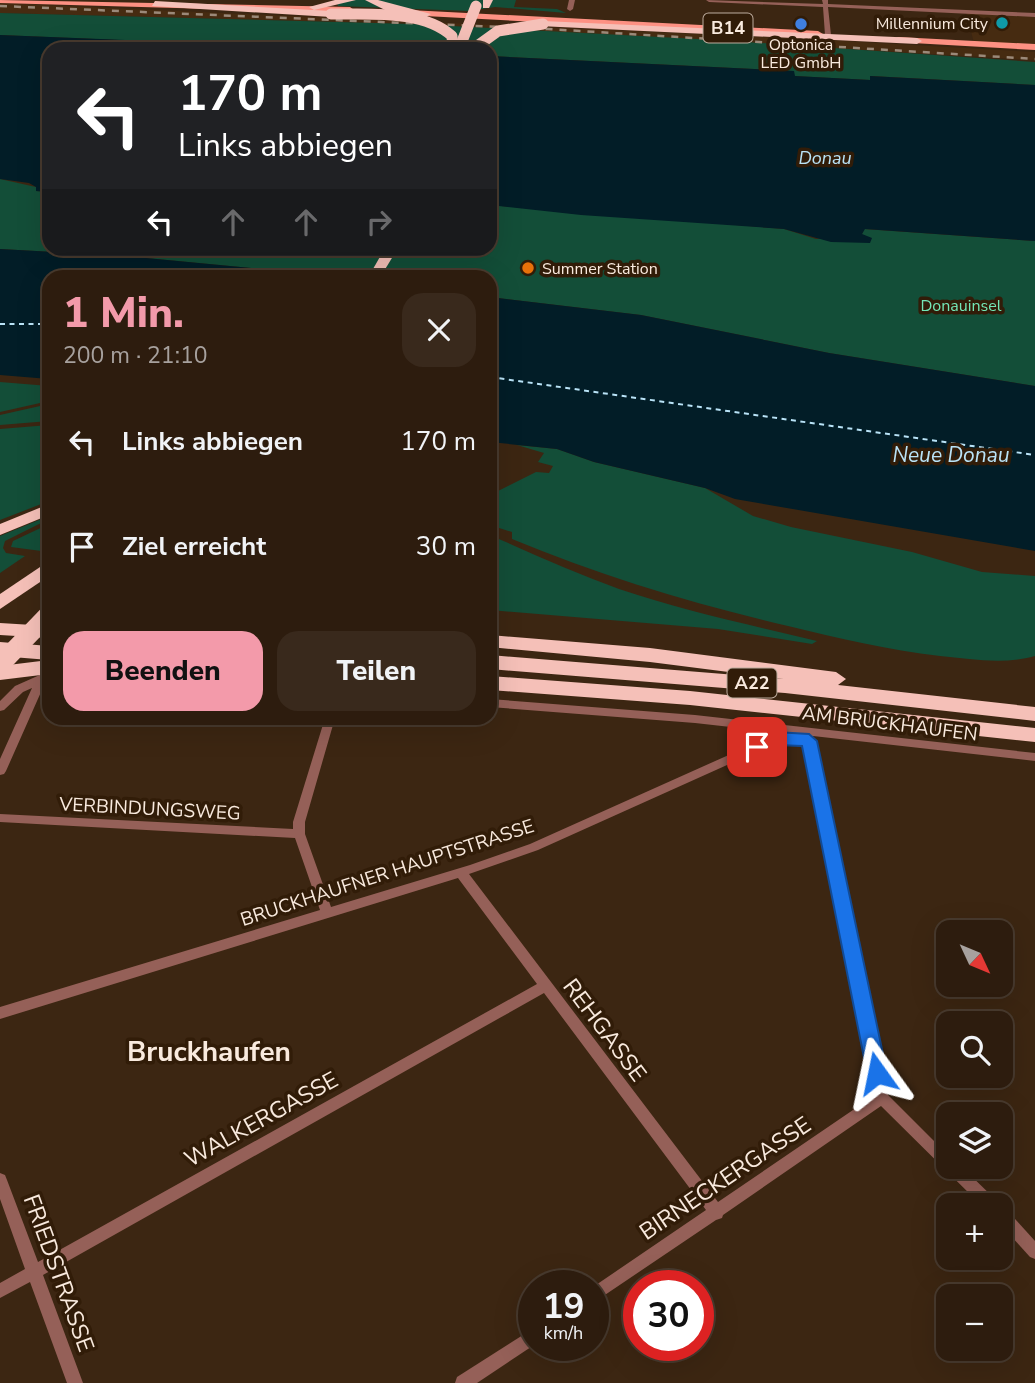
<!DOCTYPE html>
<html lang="de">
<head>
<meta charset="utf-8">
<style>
  :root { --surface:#2d1c0e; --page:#39291c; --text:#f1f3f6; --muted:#a7a19e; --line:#483a2e; --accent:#f39aaa }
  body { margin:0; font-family:"Nunito Sans",sans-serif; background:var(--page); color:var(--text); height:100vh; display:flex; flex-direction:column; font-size:26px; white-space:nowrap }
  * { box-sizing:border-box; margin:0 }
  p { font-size:23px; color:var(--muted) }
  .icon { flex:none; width:38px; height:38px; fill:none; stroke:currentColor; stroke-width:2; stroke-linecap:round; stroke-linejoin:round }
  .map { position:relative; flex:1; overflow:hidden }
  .sheet { position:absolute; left:42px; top:270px; width:455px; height:455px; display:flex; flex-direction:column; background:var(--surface); border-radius:21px; box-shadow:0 7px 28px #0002,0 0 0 2px var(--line) }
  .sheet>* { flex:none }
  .banner { position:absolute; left:42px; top:42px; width:455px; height:214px; border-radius:21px; box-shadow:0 7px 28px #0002,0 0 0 2px var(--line); background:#202124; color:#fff; overflow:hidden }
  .needle { width:46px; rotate:134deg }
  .buttons { position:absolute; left:936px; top:920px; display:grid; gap:14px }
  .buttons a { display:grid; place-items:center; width:77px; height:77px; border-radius:14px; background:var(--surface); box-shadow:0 7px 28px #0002,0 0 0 2px var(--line); font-size:35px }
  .speed { position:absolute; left:518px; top:1270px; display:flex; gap:14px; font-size:35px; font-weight:700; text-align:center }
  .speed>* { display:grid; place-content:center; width:91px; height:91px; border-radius:50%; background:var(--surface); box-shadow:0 7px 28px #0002,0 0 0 2px var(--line); line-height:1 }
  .speed small { font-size:18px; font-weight:400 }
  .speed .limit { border:10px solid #d22; background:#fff; color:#111 }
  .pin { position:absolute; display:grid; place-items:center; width:60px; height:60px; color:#fff; margin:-30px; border-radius:14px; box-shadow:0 4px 10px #0006 }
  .me { position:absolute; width:77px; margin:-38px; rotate:348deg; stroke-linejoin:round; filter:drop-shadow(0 0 5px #0008) }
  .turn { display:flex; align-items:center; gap:24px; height:147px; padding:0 21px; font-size:32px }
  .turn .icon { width:91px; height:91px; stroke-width:2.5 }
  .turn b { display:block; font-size:49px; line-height:60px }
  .lanes { display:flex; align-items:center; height:66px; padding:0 21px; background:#0003; justify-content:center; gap:35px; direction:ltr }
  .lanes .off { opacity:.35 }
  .round { display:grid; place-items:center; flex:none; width:74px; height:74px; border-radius:21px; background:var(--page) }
  .overview { display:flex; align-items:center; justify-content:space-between; height:119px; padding:0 21px }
  h1 { font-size:42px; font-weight:800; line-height:52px; color:var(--accent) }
  .button { display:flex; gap:14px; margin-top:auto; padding:14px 21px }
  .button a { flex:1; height:80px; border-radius:21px; background:var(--accent); color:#111; font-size:28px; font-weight:800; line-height:80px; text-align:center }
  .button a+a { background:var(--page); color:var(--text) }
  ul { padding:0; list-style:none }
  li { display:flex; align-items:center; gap:21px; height:105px; padding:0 21px }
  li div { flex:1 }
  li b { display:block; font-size:26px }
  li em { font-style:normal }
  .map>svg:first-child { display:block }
  .built { fill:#462b11 }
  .green { fill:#134e38 }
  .water { fill:#021d27 }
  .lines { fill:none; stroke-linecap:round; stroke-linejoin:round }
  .ferry { stroke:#b9e3f7; stroke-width:2; stroke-dasharray:5 4.5; stroke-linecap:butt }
  .street { fill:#956058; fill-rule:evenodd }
  .primary { fill:#fd9183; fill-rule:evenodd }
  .highway { fill:#f5c0b8; fill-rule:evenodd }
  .rail { stroke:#9b8979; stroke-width:2.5; stroke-dasharray:7 7; stroke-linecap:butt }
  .highway-bridge-far1 { stroke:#f5c0b8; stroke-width:11 }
  .highway-bridge { stroke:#f5c0b8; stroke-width:19 }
  .route { fill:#1a73e8; stroke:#114b97; stroke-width:2 }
  .culture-dot { fill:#0f9aa8; stroke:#311c08; stroke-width:2.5 }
  .shop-dot { fill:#3f7fe0; stroke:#311c08; stroke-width:2.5 }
  .food-dot { fill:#e8710a; stroke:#311c08; stroke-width:2.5 }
  .labels { text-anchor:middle; stroke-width:7; stroke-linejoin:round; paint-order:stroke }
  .far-poi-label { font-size:16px; fill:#f9eade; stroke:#311c08; text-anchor:end }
  .far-park-label { font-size:16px; fill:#73e7b7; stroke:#311c08 }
  .shield { fill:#311c08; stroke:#bdac9e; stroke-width:2 }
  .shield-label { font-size:18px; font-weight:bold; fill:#f9eade }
  .far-water-label { font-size:18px; font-style:italic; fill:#b9e3f7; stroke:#311c08 }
  .street-label { font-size:19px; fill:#f9eade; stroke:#311c08 }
  .water-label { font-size:21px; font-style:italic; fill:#b9e3f7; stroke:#311c08 }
  .near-street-label { font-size:23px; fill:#f9eade; stroke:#311c08 }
  .near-quarter-label { font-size:28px; font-weight:bold; fill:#f9eade; stroke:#311c08 }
</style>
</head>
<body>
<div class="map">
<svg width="1035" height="1383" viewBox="0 0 1035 1383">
  <rect width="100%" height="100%" fill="#3c2612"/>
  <g class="built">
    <polygon points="0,3 809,39 1035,52 1035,60 413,24 0,13"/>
    <polygon points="966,12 1035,16 1035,46 974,43"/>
  </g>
  <g class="green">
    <polygon points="342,0 516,0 514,7 557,9 566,13 495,7 469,11 338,6 337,2"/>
    <polygon points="0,13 413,24 717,40 1035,62 1035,85 871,76 870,80 794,76 793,71 490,56 490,49 331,49 0,35"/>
    <polygon points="0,179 36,187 36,191 49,192 49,248 490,248 490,205 784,229 816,239 862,234 864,229 1035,241 1035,386 829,353 641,315 490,297 490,276 334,276 125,256 0,249"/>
    <polygon points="0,382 49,386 49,401 0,412"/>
    <polygon points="49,404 49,421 0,425 0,415"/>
    <polygon points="49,425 49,501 0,520 0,429"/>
    <path d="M517,445L557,449L594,462L705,488L753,516L791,527L912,552L982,572L1035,576V656C1003,665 972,659 940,656C888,650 838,638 788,626C694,604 601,576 512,539V532L496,527L490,515V495L536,472L549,473L553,466L538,462L544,453Z"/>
    <polygon points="49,516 49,519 5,541 3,548 6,553 25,556 0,573 0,536"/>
    <polygon points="49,524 49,552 11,547 13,541"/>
    <path d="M490,535C533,554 575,573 619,589C684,611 751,625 817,641L812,644L718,629L490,610Z"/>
  </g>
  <g class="water">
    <polygon points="0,35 298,47 331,49 49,49 49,192 36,191 36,187 29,183 0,179"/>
    <polygon points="490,56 794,71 795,76 870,80 870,76 1035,85 1035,241 865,229 862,234 872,238 870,243 831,242 784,229 581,215 490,205"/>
    <polygon points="0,249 125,256 334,276 49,276 49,379 0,375"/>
    <polygon points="490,297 641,315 829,353 1035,386 1035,551 735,499 705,488 594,462 557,449 490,442"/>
  </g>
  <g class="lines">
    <g class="ferry">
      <polyline points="0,324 49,324"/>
      <polyline points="490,377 1035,455"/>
    </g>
    <g class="street">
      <polygon points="569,0 575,0 573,9 570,11 567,9"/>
      <polygon points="706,0 823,4 822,0 828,0 828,4 1035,13 1035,17 828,7 831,35 828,37 825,35 823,7 709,2"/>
      <polygon points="42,674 49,675 49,681 45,683 6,771 4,774 0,775 0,759 32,688 23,692 4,710 0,711 0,701 15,686"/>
      <path d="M490,699L695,715L1035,753V761L813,736L888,1095L948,1155V1167H962L997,1201L999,1206H982L881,1106L723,1215L722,1218L716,1220L593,1303V1287L706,1210L544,993L43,1275L83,1383H67L30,1282L0,1298V1283L25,1269L0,1199V1173L5,1175L7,1180L38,1262L537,984L458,878L0,1019V1007L320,910L295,838L0,822V814L293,829V822L325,718H335L305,822V834L331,907L470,865L530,844L771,736L803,737V735L695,723L490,707ZM776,743L804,745L875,1095L718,1202L469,874L538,850Z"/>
      <polygon points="1001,1207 1006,1209 1035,1241 1035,1259 1030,1257 1001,1225"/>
      <polygon points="534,1328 534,1345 477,1383 455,1383 457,1377"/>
    </g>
    <g class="primary">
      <polygon points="0,0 350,7 354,10 350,13 0,3"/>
      <polygon points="409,10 818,31 823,34 818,37 406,15"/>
      <polygon points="898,37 1035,44 1035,50 895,42 895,38"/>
    </g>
    <g class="highway">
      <polygon points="335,0 356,0 314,10 309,7"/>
      <polygon points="365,0 378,0 431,14 426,17 385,10"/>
      <polygon points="483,0 493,0 489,8 483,8"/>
      <polygon points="155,1 331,11 336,14 331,17 152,6"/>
      <polygon points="543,21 917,38 922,41 917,44 539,26 538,24"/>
      <polygon points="385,248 398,248 381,276 369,276"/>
      <polygon points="49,504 49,515 0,535 0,524"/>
      <polygon points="49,561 49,576 0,609 0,594"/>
      <polygon points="0,623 49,626 49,638 0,635"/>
      <polygon points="490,635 650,648 836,672 846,679 838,685 1035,707 1035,721 785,693 490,669 490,655 784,679 650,662 490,647"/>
      <polygon points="0,642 49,646 49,660 0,656"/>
      <polygon points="49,660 49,674 0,680 0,666"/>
      <polygon points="490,676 690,691 1035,728 1035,742 690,705 490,690"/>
    </g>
    <polyline class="rail" points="0,6 548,29 1035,59"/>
    <g class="highway-bridge-far1">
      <path d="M331,14C369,15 422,9 452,36L453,49"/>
      <polyline points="459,49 476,6"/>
      <polyline points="473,49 498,31 543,24"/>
    </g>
    <polyline class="highway-bridge" points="0,665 49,614"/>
  </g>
  <polygon class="route" points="775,732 809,734 817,741 887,1073 884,1079 877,1082 870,1079 867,1073 802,746 776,745 757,753 749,747 752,742"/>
  <circle class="culture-dot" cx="1002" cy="23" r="7"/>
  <circle class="shop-dot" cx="801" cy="24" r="7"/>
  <circle class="food-dot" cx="528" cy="268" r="7"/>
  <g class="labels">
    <g class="far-poi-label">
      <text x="988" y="29">Millennium City</text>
      <text x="801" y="50" text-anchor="middle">Optonica<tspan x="801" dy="18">LED GmbH</tspan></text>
      <text x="542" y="274" text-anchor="start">Summer Station</text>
    </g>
    <g class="far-park-label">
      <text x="961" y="311">Donauinsel</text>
    </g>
    <g class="shield">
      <rect x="703.5" y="13.5" width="49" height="29" rx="5"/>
      <rect x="727.5" y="668.5" width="49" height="29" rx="5"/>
    </g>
    <g class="shield-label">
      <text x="728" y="34">B14</text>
      <text x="752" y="689">A22</text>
    </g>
    <g class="far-water-label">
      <text x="825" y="164">Donau</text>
    </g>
    <g class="street-label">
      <text transform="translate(890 723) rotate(7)" y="7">AM BRUCKHAUFEN</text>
      <text transform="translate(150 808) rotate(3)" y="7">VERBINDUNGSWEG</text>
      <text transform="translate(387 872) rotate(-18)" y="7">BRUCKHAUFNER HAUPTSTRASSE</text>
    </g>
    <g class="water-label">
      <text x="951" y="462">Neue Donau</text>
    </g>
    <g class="near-street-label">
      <text transform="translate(605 1030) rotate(53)" y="8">REHGASSE</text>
      <text transform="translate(261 1119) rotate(-29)" y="8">WALKERGASSE</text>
      <text transform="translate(725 1178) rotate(-34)" y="8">BIRNECKERGASSE</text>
      <text transform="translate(59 1273) rotate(70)" y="8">FRIEDSTRASSE</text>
    </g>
    <g class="near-quarter-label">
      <text x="209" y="1061">Bruckhaufen</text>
    </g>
  </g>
</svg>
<div class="buttons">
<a><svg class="needle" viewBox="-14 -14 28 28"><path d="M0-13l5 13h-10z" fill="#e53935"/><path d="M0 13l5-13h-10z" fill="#a7a19e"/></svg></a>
<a><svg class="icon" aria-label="search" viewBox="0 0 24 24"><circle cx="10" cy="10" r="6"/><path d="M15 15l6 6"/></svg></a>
<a><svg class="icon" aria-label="layers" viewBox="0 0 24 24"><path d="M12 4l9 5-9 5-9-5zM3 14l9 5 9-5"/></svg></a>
<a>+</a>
<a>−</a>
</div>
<div class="speed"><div>19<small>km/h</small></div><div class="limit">30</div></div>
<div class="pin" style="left:757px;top:747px;background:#d93025"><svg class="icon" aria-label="arrive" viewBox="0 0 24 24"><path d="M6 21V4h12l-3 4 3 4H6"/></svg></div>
<svg class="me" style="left:877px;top:1073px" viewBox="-20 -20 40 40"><path d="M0-17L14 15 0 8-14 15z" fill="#1a73e8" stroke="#fff" stroke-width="4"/></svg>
<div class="banner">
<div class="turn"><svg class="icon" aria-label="left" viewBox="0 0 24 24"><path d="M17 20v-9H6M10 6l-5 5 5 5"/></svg><div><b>170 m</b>Links abbiegen</div></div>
<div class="lanes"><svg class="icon" aria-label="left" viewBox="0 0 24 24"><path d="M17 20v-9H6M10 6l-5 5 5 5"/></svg><svg class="icon off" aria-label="ahead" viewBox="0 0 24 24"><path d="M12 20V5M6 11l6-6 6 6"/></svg><svg class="icon off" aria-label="ahead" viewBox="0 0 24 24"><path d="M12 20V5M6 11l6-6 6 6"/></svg><svg class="icon off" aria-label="right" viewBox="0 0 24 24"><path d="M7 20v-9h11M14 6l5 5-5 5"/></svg></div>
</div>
<section class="sheet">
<div class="overview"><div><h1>1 Min.</h1><p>200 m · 21:10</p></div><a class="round"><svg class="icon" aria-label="close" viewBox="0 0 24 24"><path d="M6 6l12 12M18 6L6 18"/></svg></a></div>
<ul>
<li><svg class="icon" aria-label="left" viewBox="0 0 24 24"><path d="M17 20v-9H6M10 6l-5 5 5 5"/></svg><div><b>Links abbiegen</b></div><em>170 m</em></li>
<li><svg class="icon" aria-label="arrive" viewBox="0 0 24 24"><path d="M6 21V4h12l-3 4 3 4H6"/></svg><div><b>Ziel erreicht</b></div><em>30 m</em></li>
</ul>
<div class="button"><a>Beenden</a><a>Teilen</a></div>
</section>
</div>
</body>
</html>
